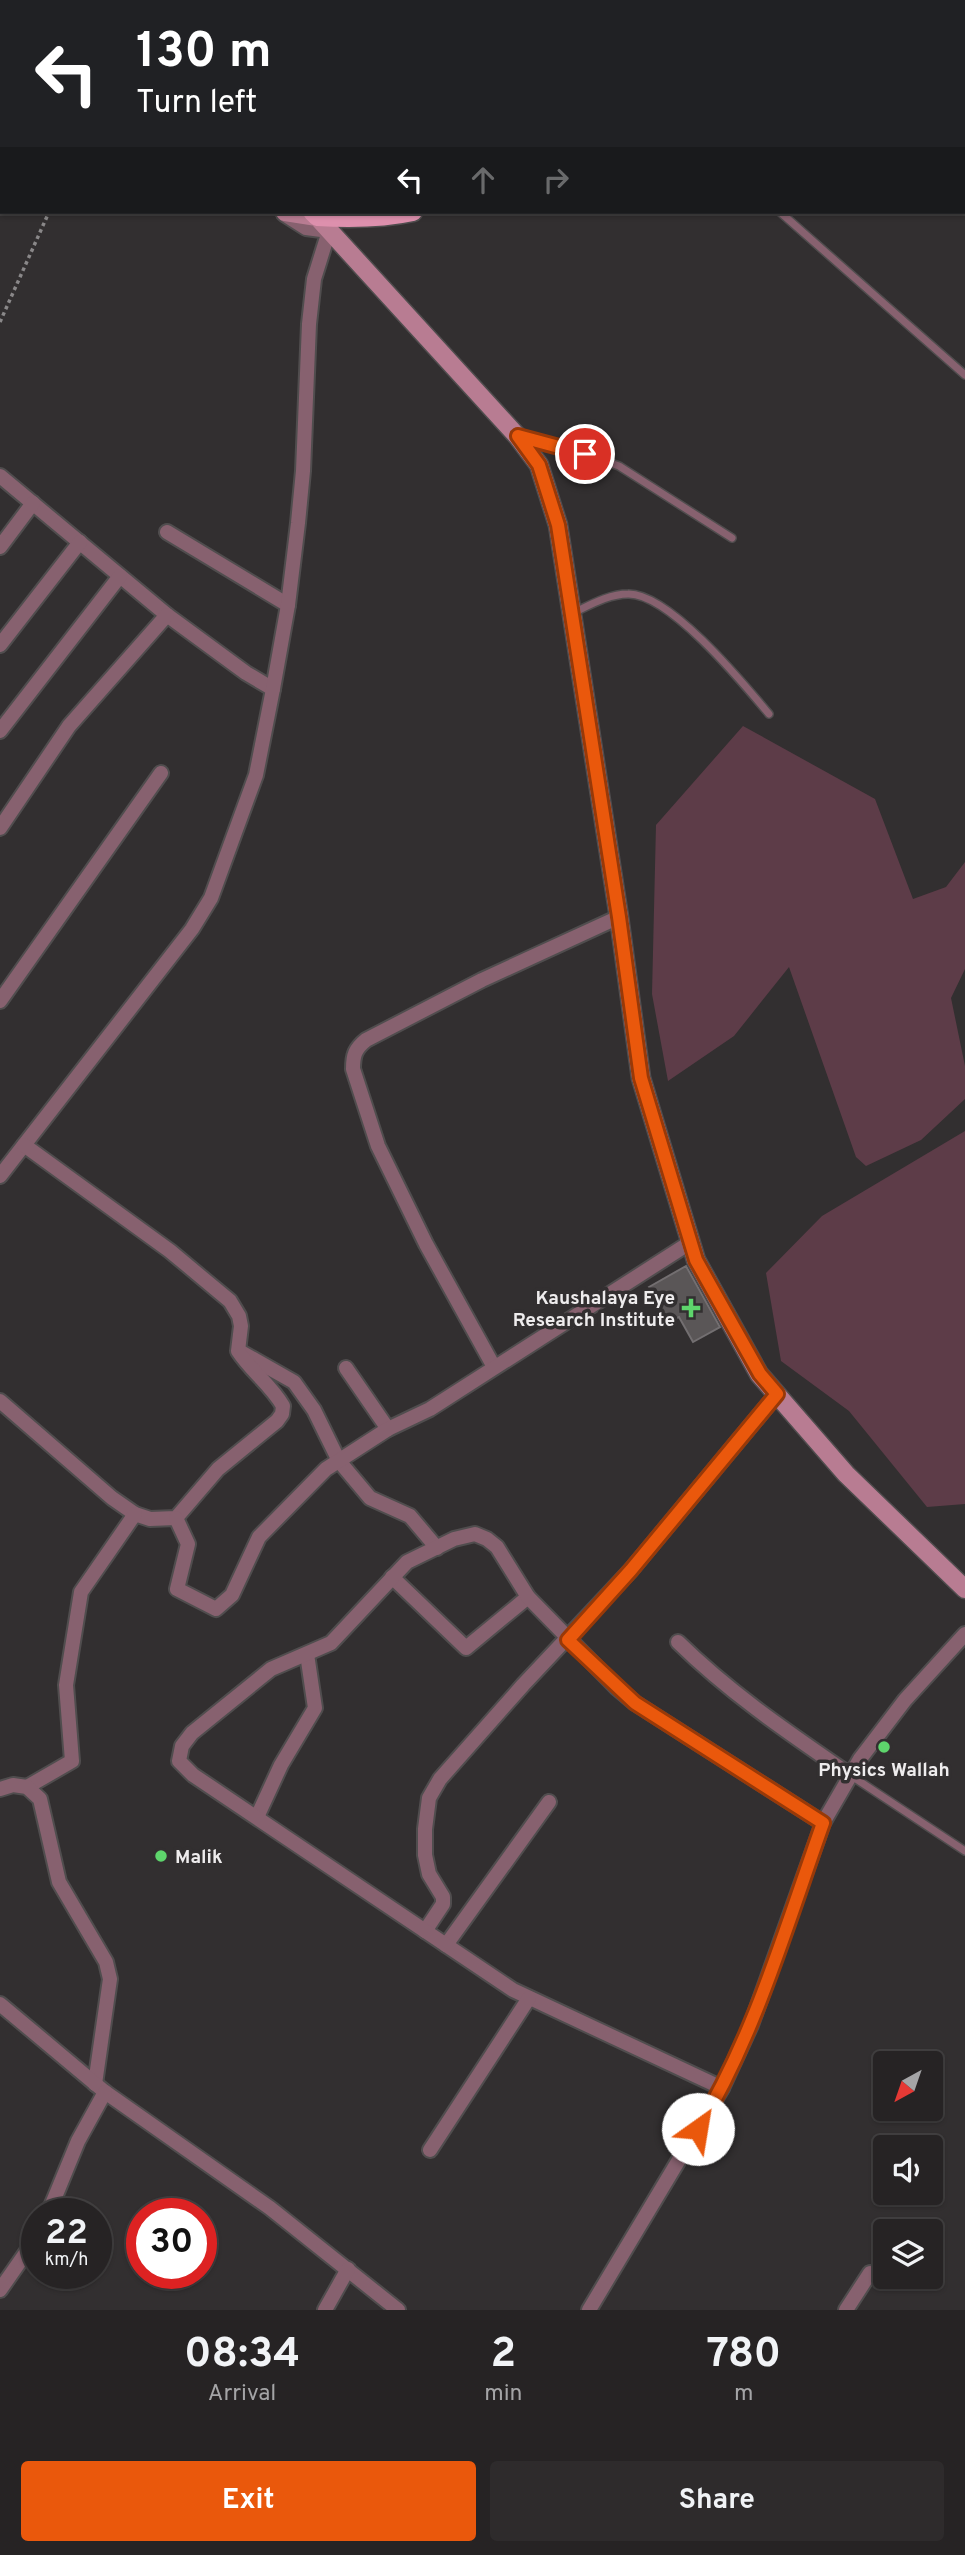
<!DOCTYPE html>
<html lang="en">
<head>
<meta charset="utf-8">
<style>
  :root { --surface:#262324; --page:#2e2b2c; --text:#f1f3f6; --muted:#a4a4a6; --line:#424041; --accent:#ea580c }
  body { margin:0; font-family:Overpass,sans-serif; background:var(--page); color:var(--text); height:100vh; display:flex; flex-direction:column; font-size:26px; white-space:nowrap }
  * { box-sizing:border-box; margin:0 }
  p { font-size:23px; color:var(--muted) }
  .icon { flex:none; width:38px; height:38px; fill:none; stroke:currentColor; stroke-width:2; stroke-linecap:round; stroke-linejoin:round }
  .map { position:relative; height:2310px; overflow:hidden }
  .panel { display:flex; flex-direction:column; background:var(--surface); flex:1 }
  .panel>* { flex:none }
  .guide { position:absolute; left:0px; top:0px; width:966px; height:214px; box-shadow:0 2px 5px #0004,0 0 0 2px var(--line); background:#202124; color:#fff; overflow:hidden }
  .needle { width:46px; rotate:220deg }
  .buttons { position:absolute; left:873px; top:2051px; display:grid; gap:14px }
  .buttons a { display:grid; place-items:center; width:70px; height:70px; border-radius:7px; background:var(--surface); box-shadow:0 2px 5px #0004,0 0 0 2px var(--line); font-size:35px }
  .speed { position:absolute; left:21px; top:2198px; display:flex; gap:14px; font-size:35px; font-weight:700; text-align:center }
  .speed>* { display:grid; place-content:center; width:91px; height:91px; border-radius:50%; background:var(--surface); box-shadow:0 2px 5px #0004,0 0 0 2px var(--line); line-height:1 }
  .speed small { font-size:18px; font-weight:400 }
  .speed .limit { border:10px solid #d22; background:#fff; color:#111 }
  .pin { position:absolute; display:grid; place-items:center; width:60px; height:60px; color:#fff; margin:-30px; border:4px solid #fff; border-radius:50%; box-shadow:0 2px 7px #0007 }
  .me { position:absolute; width:77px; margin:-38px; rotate:32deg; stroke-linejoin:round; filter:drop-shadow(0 0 5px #0008) }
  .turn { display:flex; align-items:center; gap:24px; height:147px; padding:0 21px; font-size:32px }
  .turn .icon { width:91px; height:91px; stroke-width:2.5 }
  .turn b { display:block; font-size:49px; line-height:60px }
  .lanes { display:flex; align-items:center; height:66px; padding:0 21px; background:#0003; justify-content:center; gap:35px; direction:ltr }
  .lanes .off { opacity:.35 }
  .eta { display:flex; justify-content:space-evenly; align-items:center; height:119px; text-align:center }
  .eta b { font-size:42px; font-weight:700; line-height:49px }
  .action { display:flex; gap:14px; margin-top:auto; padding:14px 21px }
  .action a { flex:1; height:80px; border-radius:7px; background:var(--accent); color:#fff; font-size:28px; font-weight:700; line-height:80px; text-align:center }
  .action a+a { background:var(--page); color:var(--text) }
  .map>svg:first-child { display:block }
  .green { fill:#5d3c48 }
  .building { fill:#5a5657; stroke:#736f71; stroke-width:2 }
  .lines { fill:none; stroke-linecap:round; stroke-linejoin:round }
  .lane-casing { stroke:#504d4e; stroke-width:10 }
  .street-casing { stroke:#504d4e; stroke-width:18 }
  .secondary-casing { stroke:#504d4e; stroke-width:21 }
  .primary-casing { stroke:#504d4e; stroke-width:21 }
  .path { stroke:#8a8889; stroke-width:3.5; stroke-dasharray:3.5 3.5; stroke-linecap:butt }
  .lane { stroke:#87616f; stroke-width:7 }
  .street { stroke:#87616f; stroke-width:14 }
  .secondary { stroke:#b87c92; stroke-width:18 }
  .primary { stroke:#dd90ad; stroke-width:18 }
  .route-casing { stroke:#983908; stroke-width:18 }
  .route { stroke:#ea580c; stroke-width:12 }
  .poi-dot { fill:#5ed56c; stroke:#322f30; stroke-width:2.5 }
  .labels { text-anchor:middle; stroke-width:7; stroke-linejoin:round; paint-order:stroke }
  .poi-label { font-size:19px; font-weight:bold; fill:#eeeced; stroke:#322f30; text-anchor:end }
</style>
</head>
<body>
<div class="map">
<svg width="965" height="2310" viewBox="0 0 965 2310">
  <rect width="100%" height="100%" fill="#322f30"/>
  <g class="green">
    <polygon points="743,726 875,799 913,899 946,887 965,862 965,969 951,998 965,1066 965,1099 921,1140 866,1166 856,1157 789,967 734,1036 668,1081 652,994 656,825"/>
    <polygon points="965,1131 965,1504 927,1507 849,1411 781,1361 766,1273 822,1216"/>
  </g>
  <polygon class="building" points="686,1266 720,1327 693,1342 679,1317 669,1322 649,1287"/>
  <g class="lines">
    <defs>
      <g id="lane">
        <polyline points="780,212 965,375"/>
        <polyline points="524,438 599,459 619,466 732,538"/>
        <path d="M573,613C590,605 609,594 628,594C669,593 743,683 769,714"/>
        <polyline points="850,1775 965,1851"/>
      </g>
      <g id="street">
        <polyline points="822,0 824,2"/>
        <polyline points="197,2 198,0"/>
        <polyline points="341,2 342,0"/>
        <polyline points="555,2 557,0"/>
        <polyline points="0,476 167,615 246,673 273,689"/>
        <polyline points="167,532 288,605"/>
        <polyline points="0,547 33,503"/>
        <polyline points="0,645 80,542"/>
        <polyline points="0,731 120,576"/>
        <polyline points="0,828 69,726 167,615"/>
        <polyline points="0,1001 161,773"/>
        <polyline points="0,1176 192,929 211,898 256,775 273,689 288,605 298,523 303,471 309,324 314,279 329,231 306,228 284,214"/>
        <polyline points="241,1352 294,1382 314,1410 339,1461 370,1498 410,1516 437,1548"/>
        <path d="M494,1367L426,1244L378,1146L353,1069C353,1055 355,1049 366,1040L482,980L619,917"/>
        <polyline points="346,1368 388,1429"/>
        <path d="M0,1401L112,1498L135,1514L150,1519L176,1518L218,1469L277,1421L282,1414L283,1406C271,1385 251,1371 238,1351L241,1326L239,1316L230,1301L170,1251L24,1145"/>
        <polyline points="176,1518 188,1544 177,1589 216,1609 232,1595 259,1537 326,1469 388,1429 430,1409 691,1242"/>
        <polyline points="392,1577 466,1648 528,1597"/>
        <path d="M678,1642C731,1694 789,1733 850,1775"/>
        <polyline points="27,1787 72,1761 66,1685 81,1592 135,1514"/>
        <polyline points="0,1789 13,1785 27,1787 40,1799 59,1882 106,1962 110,1979 95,2084"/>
        <polyline points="257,1817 281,1765 315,1708 307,1654"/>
        <polyline points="425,1931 443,1904 443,1897 429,1874 425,1855 425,1829 429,1798 440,1779 523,1685 631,1570 777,1394"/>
        <polyline points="446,1945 549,1802"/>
        <polyline points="0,2004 105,2092 270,2208 398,2310"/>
        <polyline points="722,2088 513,1990 193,1775 179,1761 182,1746 192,1733 271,1669 331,1643 407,1562 454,1539 475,1534 487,1539 497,1547 528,1597 616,1687 635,1703 823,1823"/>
        <polyline points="430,2150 529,1998"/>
        <polyline points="48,2214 78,2141 105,2092"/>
        <polyline points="0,2290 37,2237"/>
        <polyline points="325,2310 348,2269"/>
        <polyline points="589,2310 722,2088 751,2025 823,1823 860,1759 905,1700 965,1634"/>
        <polyline points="846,2310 870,2273"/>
      </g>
      <g id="secondary">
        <polyline points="0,149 2,150"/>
        <polyline points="285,212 317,217 518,437 539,465 558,525 619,917 641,1078 696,1260 759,1374 846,1474 965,1589"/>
      </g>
      <g id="primary">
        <polyline points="109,0 111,2"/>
        <polyline points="964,76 965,76"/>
        <path d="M312,212L317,217C350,219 381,219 413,212"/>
      </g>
    </defs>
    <use href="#lane" class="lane-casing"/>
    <use href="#street" class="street-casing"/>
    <use href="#secondary" class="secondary-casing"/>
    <use href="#primary" class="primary-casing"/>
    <polyline class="path" points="0,322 49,212"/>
    <use href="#lane" class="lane"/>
    <use href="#street" class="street"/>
    <use href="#secondary" class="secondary"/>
    <use href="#primary" class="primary"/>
  </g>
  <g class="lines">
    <defs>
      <path id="route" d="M585,454L518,436L539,465L558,525L619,917L641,1078L696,1260L760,1374L777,1394L631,1570L568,1640L635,1703L823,1823C786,1927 755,2035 698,2129"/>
    </defs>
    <use href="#route" class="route-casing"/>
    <use href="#route" class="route"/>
  </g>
  <g class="poi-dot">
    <path d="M687.5 1297.5h7v7h7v7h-7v7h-7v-7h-7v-7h7z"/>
    <circle cx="884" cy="1747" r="7"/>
    <circle cx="161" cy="1856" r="7"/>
  </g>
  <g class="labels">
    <g class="poi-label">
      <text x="675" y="1304">Kaushalaya Eye<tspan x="675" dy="22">Research Institute</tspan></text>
      <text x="884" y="1776" text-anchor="middle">Physics Wallah</text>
      <text x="175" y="1863" text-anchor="start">Malik</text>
    </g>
  </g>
</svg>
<div class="buttons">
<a><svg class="needle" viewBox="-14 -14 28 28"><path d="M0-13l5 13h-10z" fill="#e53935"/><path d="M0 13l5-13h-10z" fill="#a4a4a6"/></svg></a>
<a><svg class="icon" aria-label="sound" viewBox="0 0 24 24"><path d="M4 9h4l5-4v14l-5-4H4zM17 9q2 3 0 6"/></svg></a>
<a><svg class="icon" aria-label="layers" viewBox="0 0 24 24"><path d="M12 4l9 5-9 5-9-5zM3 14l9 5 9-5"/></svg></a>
</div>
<div class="speed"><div>22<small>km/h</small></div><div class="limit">30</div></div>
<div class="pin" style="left:585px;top:454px;background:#d93025"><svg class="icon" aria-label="arrive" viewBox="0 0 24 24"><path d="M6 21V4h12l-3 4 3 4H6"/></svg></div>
<svg class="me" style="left:698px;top:2129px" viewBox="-20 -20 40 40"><circle r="19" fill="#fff"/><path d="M0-13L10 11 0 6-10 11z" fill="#ea580c"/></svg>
<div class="guide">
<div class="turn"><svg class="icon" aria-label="left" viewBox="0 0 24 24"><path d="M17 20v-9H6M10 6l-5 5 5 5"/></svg><div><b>130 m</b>Turn left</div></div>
<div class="lanes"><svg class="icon" aria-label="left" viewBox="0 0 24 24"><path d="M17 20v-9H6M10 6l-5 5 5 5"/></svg><svg class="icon off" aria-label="ahead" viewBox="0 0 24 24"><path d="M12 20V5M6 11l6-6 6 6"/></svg><svg class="icon off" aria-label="right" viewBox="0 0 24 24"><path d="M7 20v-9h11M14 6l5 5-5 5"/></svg></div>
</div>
</div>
<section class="panel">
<div class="eta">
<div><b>08:34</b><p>Arrival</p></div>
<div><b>2</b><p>min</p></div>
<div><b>780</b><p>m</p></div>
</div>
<div class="action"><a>Exit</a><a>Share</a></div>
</section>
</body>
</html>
